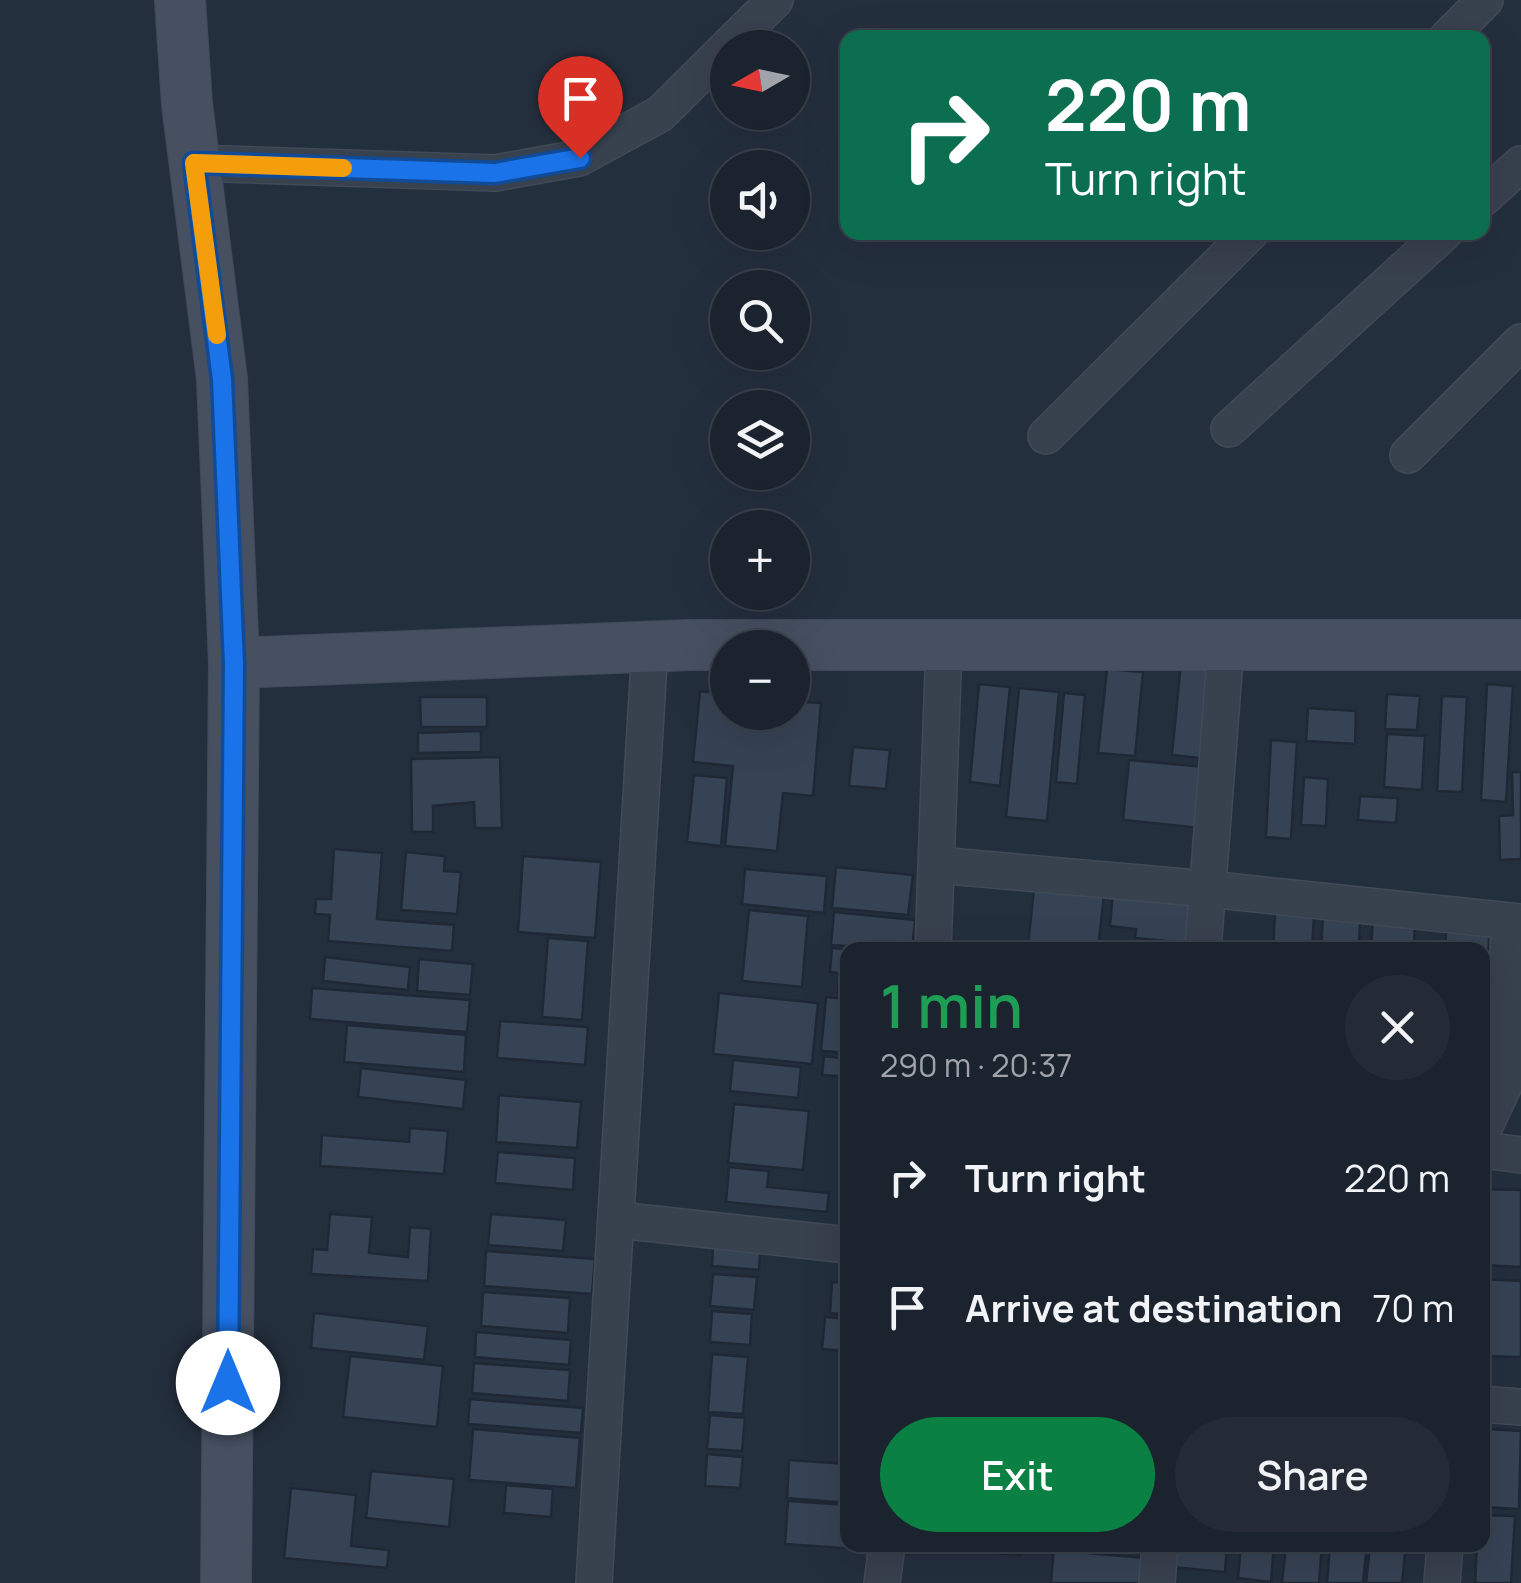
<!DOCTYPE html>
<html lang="en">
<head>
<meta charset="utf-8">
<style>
  :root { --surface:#1b232e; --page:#242b36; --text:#f1f3f6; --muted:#a0a4aa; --line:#39404a; --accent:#0b8043 }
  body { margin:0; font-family:Manrope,sans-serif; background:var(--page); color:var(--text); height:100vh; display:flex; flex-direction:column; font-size:38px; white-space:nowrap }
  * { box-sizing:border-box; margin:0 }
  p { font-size:32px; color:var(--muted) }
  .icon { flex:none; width:55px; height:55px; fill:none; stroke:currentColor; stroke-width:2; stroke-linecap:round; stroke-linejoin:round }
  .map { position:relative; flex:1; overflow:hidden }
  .drawer { position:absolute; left:840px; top:942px; width:650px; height:610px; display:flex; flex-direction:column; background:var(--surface); border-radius:20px; box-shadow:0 10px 40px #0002,0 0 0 2px var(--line) }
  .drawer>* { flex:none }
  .banner { position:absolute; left:840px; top:30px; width:650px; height:210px; border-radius:20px; box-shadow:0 10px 40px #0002,0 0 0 2px var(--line); background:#0b6e4f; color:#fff; overflow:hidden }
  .needle { width:65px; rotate:261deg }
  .buttons { position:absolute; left:710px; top:30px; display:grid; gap:20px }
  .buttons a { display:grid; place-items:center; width:100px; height:100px; border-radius:50%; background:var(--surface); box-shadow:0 10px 40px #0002,0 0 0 2px var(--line); font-size:50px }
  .pin { position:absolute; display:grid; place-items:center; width:85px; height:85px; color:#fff; margin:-102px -42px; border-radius:50% 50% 50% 0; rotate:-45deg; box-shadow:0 0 10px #0007 }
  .pin .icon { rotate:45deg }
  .me { position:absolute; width:110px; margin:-55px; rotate:0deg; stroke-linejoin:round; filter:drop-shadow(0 0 8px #0008) }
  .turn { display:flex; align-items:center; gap:35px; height:210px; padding:0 40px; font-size:45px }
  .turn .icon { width:130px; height:130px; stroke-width:2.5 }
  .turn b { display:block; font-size:70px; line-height:85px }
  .round { display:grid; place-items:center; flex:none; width:105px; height:105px; border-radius:52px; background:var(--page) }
  .headline { display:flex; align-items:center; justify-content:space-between; height:170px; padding:0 40px }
  h1 { font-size:60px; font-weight:600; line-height:75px; color:#1e9e55 }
  .action { display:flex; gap:20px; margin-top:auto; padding:20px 40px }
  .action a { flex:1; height:115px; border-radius:60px; background:var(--accent); color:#fff; font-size:40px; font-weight:600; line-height:115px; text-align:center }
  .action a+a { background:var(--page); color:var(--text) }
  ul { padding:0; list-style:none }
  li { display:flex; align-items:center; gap:30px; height:130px; padding:0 40px }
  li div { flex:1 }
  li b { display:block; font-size:38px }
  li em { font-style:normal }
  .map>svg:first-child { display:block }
  .building { fill:#364354; stroke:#1f2835; stroke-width:2.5 }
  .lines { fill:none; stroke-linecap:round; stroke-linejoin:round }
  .street-casing { stroke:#414a57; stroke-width:38 }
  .secondary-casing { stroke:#414a57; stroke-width:52 }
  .street { stroke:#38414e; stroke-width:35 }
  .secondary { stroke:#465061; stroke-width:50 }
  .route-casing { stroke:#114b97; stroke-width:25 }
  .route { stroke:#1a73e8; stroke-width:18 }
  .slow { stroke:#f59e0b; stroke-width:18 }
</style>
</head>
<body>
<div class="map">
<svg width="1521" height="1583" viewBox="0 0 1521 1583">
  <rect width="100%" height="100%" fill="#242f3e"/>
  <g class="building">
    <polygon points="1181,662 1217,665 1208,759 1172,755"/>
    <polygon points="1107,669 1143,672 1135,756 1098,753"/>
    <polygon points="979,684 1010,687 1000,786 970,782"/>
    <polygon points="1487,684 1513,686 1506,802 1481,800"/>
    <polygon points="1019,688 1059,692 1047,821 1006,817"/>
    <polygon points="700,691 728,694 728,712 792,712 792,701 821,703 813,796 783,793 777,851 725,846 733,766 693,762"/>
    <polygon points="1064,693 1085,695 1077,784 1056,782"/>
    <polygon points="1387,694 1420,696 1417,730 1385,729"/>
    <polygon points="1442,696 1467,697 1462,792 1437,791"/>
    <polygon points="420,697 487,697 487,727 421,727"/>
    <polygon points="1308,708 1356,711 1355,744 1306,741"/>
    <polygon points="481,731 481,752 418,753 418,733"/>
    <polygon points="1387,734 1425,736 1422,790 1384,787"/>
    <polygon points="1271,740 1297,742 1291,839 1266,837"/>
    <polygon points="853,747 890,750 886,789 849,786"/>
    <polygon points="500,757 502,828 475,828 474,802 433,806 433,832 412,832 411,759"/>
    <polygon points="1129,760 1215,768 1210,829 1123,820"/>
    <polygon points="1512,772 1521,772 1521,859 1500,860 1499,816 1513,815"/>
    <polygon points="694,775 727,778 721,846 687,842"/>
    <polygon points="1304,777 1328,779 1326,826 1301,825"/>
    <polygon points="1360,796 1398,798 1396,823 1358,820"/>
    <polygon points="334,849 382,853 377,919 454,925 452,951 328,941 330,915 315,914 316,899 331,899"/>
    <polygon points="406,852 445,856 444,871 461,872 457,914 401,910"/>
    <polygon points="523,856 601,862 595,938 518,932"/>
    <polygon points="836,867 913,875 908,915 832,908"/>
    <polygon points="745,869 827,876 824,913 742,904"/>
    <polygon points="1034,887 1104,894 1098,950 1028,947"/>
    <polygon points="1113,891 1202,900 1198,944 1135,938 1136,929 1110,926"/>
    <polygon points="749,910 808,916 802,987 742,981"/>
    <polygon points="834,912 915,920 912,950 831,945"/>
    <polygon points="1275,912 1314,915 1312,950 1273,950"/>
    <polygon points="1323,915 1360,918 1359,950 1321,950"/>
    <polygon points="1373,915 1415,917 1414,950 1371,950"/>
    <polygon points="1447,920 1490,922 1485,1007 1482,1007 1482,950 1445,950"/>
    <polygon points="548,938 588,941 582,1020 542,1017"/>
    <polygon points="1110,943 1185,950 1110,950"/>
    <polygon points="832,948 843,949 841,964 848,965 848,994 838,993 840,973 830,972"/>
    <polygon points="325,957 410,967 408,990 323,981"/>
    <polygon points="419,959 473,964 470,995 417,991"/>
    <polygon points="312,988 470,1000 467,1032 310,1019"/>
    <polygon points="719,993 818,1003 812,1064 713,1054"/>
    <polygon points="826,997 848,999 848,1053 821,1051"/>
    <polygon points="500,1021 588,1027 585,1065 497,1058"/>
    <polygon points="347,1025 466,1035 464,1072 344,1062"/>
    <polygon points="824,1056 848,1059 848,1077 822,1075"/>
    <polygon points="733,1060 801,1067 798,1098 730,1091"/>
    <polygon points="361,1068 466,1080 463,1109 358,1097"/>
    <polygon points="499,1095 581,1102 577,1148 496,1142"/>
    <polygon points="734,1104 809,1111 803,1170 728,1163"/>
    <polygon points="410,1128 448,1131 444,1174 320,1166 322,1135 409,1142"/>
    <polygon points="498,1152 575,1158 573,1190 495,1183"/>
    <polygon points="729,1167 769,1171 767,1187 829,1193 827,1212 726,1202"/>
    <polygon points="844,1176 848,1176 848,1207 841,1206"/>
    <polygon points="1483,1189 1521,1190 1521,1267 1482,1265"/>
    <polygon points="330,1214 372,1217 369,1253 408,1257 410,1227 431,1229 428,1281 311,1274 313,1249 327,1250"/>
    <polygon points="491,1214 566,1220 563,1251 488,1245"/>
    <polygon points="714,1227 797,1233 796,1257 760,1254 759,1270 712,1266"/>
    <polygon points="486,1251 595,1259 592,1294 484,1286"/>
    <polygon points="713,1274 757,1277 754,1310 710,1306"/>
    <polygon points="1483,1279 1521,1281 1521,1357 1482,1356"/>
    <polygon points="832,1282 848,1283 848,1315 830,1313"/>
    <polygon points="483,1292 570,1298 568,1333 481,1326"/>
    <polygon points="712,1311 752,1314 750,1345 710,1342"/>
    <polygon points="314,1313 428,1326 424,1360 311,1348"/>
    <polygon points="825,1317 848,1319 848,1351 822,1349"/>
    <polygon points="476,1332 571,1340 569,1365 475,1357"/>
    <polygon points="712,1354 748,1357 743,1414 708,1412"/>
    <polygon points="350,1356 443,1366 437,1427 343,1417"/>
    <polygon points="474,1363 570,1370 568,1401 472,1393"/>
    <polygon points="470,1399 583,1408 581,1433 468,1424"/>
    <polygon points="710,1415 745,1418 742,1451 707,1449"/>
    <polygon points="473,1429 580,1438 576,1488 469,1480"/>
    <polygon points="1486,1429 1521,1431 1519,1509 1482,1507"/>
    <polygon points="707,1454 743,1457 740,1488 705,1486"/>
    <polygon points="789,1460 848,1464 848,1503 787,1498"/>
    <polygon points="371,1471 454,1479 449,1527 366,1518"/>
    <polygon points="506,1485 553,1489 551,1517 504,1513"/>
    <polygon points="291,1488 356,1495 351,1546 389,1550 387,1568 284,1558"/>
    <polygon points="788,1501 848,1505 848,1545 857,1545 857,1549 785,1544"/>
    <polygon points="1482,1515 1515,1516 1511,1583 1475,1583 1477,1545 1482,1545"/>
    <polygon points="972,1545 1021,1545 1020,1555 971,1551"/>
    <polygon points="1054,1545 1088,1545 1088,1553 1146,1558 1143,1583 1051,1583"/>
    <polygon points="1173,1545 1227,1545 1225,1572 1171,1567"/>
    <polygon points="1241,1545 1274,1545 1271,1582 1238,1578"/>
    <polygon points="1286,1545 1322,1545 1319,1583 1282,1583"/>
    <polygon points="1330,1545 1367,1545 1363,1583 1327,1583"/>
    <polygon points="1370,1545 1406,1545 1402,1583 1366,1583"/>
  </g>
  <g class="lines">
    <defs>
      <g id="street">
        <polyline points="1447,38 1485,0"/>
        <polyline points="195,163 495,173 579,158 660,114 775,0"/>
        <polyline points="1482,199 1521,164"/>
        <polyline points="1229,429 1445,232"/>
        <polyline points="1046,436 1251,232"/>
        <polyline points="1408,455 1521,342"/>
        <polyline points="937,865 1208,889 1521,922"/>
        <polyline points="933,950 944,645"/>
        <polyline points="1203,950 1226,645"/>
        <polyline points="1482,1132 1505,1083 1509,921"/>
        <polyline points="1482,1150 1521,1155"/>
        <polyline points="618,1220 848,1245"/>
        <polyline points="1482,1404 1521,1407"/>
        <polyline points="594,1583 650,646"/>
        <polyline points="882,1583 887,1545"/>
        <polyline points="1157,1583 1160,1545"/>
        <polyline points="1442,1583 1445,1545"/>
      </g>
      <g id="secondary">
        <polyline points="180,0 187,104 222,379 234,663 226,1583"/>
        <polyline points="234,663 690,645 1521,645"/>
      </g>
    </defs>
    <use href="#street" class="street-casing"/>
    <use href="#secondary" class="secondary-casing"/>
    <use href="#street" class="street"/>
    <use href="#secondary" class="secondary"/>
  </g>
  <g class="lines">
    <defs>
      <polyline id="route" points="228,1383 234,664 222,379 194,163 495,173 580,158"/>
    </defs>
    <use href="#route" class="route-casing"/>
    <use href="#route" class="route"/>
    <polyline class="slow" points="217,335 194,163 343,168"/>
  </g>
</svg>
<div class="buttons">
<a><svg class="needle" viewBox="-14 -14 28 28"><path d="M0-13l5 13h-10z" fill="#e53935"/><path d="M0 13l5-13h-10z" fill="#a0a4aa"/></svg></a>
<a><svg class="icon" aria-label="sound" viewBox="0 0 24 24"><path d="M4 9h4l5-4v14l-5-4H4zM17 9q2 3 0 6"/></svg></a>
<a><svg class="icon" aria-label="search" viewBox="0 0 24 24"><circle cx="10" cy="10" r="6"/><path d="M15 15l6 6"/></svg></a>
<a><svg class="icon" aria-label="layers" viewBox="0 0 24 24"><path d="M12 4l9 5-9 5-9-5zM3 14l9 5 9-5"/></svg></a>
<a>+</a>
<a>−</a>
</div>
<div class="pin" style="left:580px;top:158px;background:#d93025"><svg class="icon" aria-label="arrive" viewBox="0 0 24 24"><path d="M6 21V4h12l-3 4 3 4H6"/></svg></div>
<svg class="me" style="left:228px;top:1383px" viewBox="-20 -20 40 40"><circle r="19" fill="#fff"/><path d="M0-13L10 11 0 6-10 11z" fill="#1a73e8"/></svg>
<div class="banner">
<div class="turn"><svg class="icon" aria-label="right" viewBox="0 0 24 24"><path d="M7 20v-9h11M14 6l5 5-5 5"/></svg><div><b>220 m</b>Turn right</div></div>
</div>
<section class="drawer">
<div class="headline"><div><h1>1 min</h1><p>290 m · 20:37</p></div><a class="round"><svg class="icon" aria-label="close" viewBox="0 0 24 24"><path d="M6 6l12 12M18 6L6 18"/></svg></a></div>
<ul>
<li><svg class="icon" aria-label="right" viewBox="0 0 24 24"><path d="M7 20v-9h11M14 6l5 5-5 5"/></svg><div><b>Turn right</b></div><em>220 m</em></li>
<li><svg class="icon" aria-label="arrive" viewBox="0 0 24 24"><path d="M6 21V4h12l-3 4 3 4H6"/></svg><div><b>Arrive at destination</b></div><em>70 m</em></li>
</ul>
<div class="action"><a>Exit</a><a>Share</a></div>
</section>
</div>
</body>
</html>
